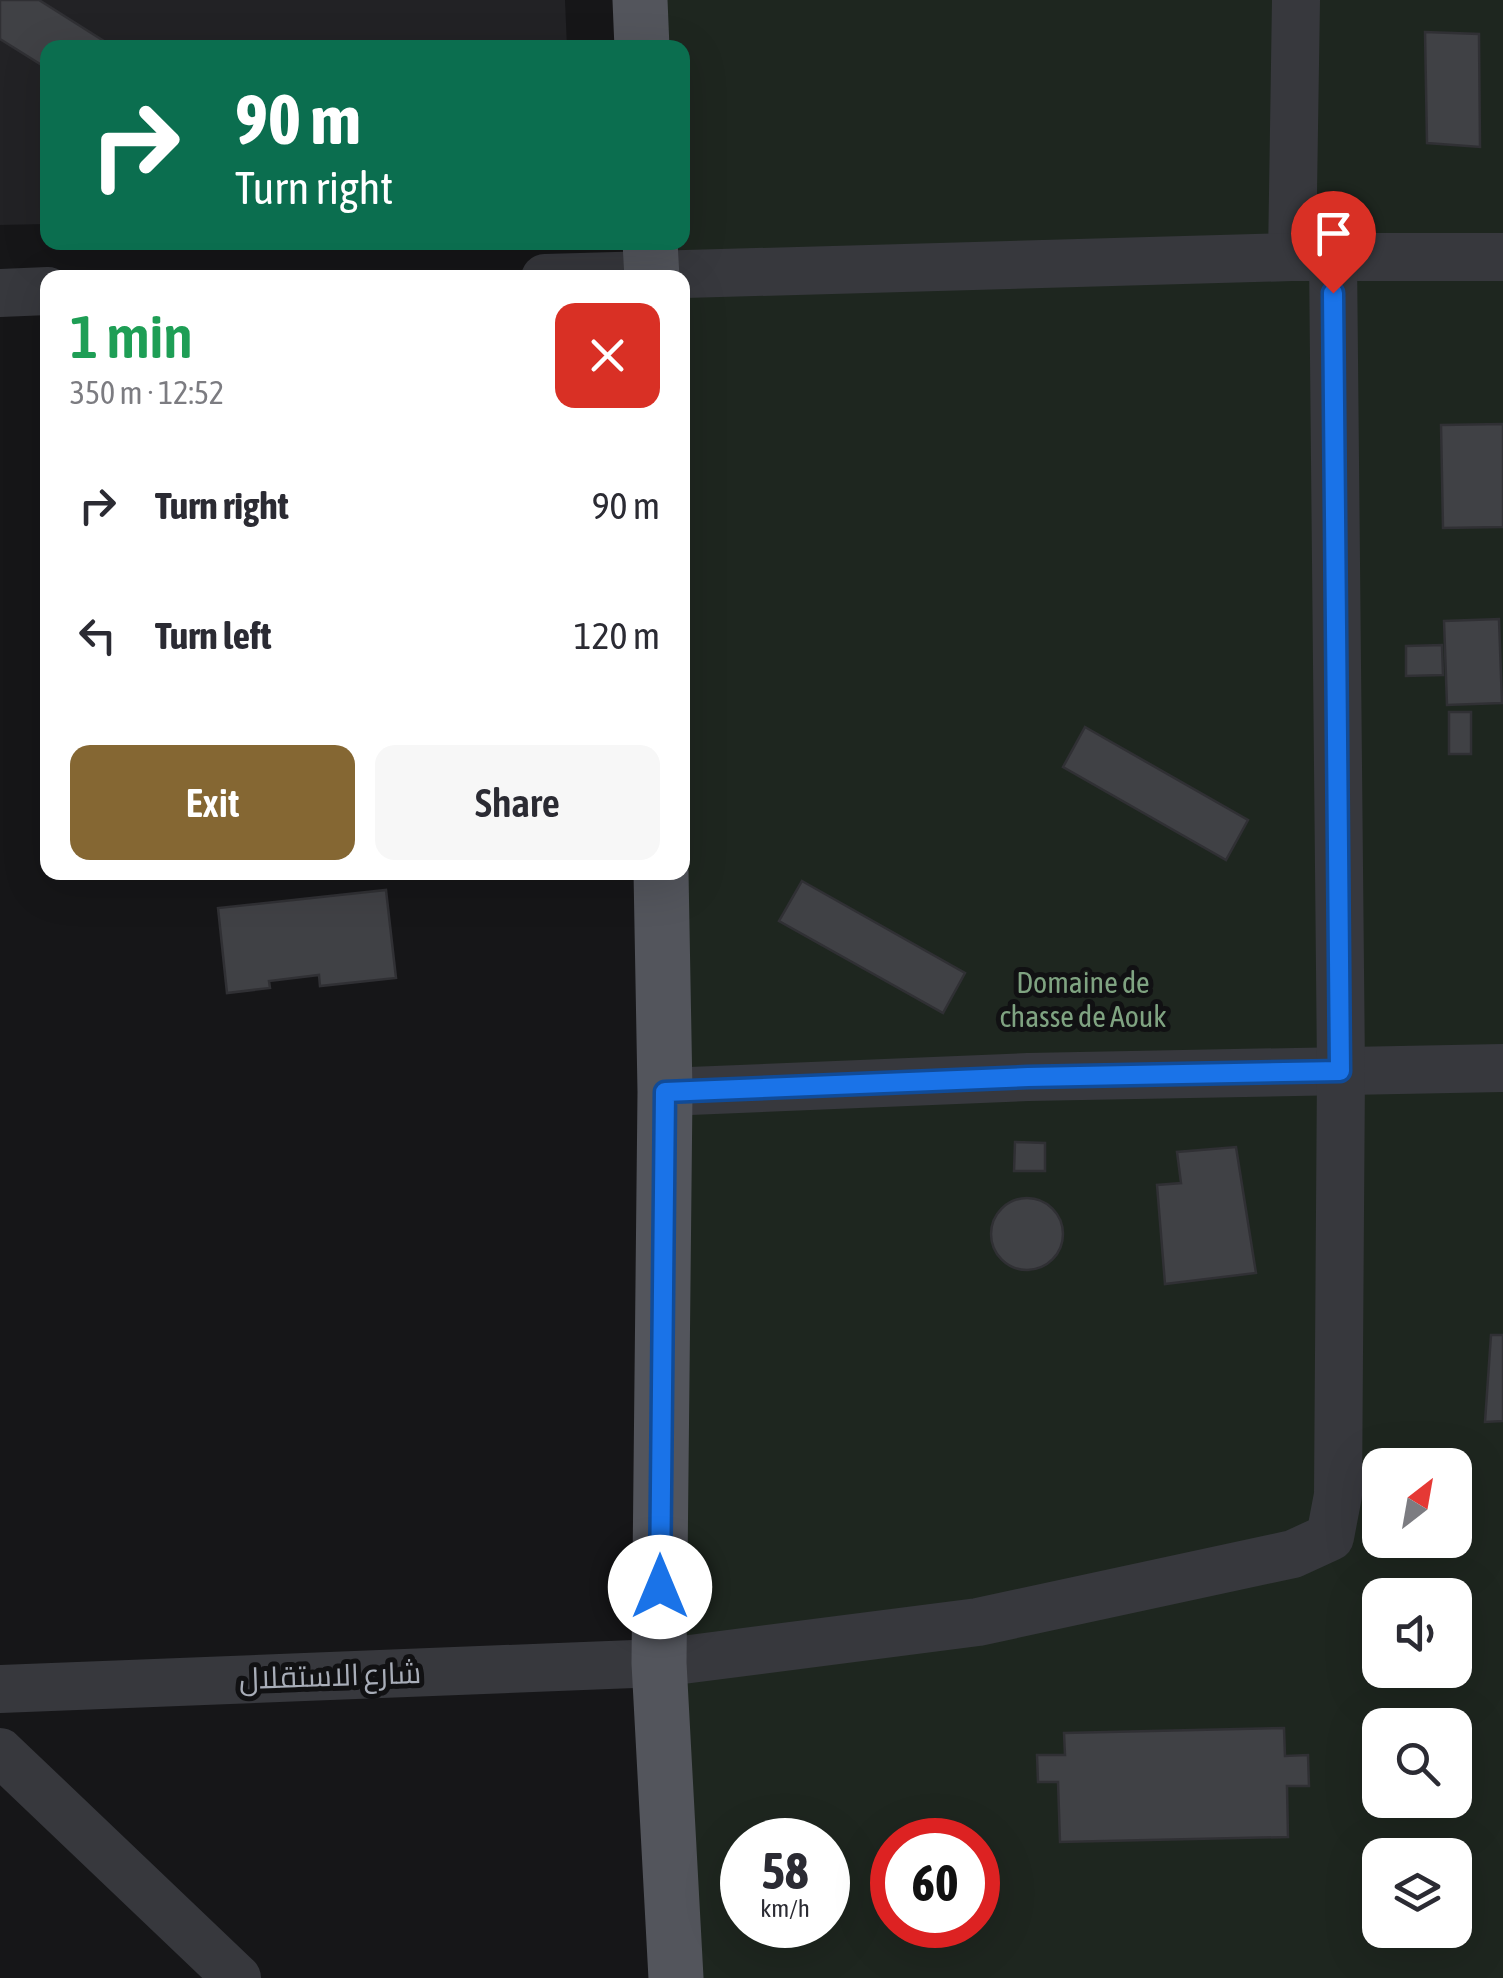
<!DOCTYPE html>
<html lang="en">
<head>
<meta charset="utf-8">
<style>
  :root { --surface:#fff; --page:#f7f7f7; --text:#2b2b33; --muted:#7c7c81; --accent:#856733 }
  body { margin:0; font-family:"Asap Condensed",Cairo,sans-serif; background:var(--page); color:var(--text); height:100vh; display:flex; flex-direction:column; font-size:38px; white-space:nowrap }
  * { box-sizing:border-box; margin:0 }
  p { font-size:32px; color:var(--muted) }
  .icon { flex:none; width:55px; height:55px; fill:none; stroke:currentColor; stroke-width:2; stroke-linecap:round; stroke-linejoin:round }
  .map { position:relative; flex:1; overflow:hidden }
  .sheet { position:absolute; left:40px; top:270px; width:650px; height:610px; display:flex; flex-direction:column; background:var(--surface); border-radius:20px; box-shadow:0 10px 40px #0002 }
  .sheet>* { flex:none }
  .top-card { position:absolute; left:40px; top:40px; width:650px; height:210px; border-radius:20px; box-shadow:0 10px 40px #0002; background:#0b6e4f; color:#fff; overflow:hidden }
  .needle { width:65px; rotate:31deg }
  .buttons { position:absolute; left:1362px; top:1448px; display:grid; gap:20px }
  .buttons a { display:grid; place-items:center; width:110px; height:110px; border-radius:20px; background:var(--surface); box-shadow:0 10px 40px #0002; font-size:50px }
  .speed { position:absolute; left:720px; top:1818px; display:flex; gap:20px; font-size:50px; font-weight:700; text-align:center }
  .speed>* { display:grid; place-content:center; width:130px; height:130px; border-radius:50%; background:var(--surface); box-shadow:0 10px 40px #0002; line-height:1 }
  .speed small { font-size:25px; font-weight:400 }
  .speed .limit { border:15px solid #d22; background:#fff; color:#111 }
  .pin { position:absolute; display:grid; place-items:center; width:85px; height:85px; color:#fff; margin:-102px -42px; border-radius:50% 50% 50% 0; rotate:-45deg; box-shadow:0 0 10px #0007 }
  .pin .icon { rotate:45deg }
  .me { position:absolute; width:110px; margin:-55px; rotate:0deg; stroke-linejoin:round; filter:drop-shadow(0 0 8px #0008) }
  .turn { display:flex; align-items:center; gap:35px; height:210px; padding:0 30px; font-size:45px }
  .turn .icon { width:130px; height:130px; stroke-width:2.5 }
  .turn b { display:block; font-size:70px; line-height:85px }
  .round { display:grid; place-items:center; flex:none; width:105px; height:105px; border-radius:20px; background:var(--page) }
  .headline { display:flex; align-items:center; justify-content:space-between; height:170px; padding:0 30px }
  h1 { font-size:60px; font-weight:600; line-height:75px; color:#1e9e55 }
  .action { display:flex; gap:20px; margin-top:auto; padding:20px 30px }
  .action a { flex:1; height:115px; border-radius:20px; background:var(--accent); color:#fff; font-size:40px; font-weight:600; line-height:115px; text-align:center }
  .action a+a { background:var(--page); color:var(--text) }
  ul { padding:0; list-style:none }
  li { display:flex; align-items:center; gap:30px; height:130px; padding:0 30px }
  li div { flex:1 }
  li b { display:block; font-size:38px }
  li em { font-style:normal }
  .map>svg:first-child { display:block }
  .built { fill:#222225 }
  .green { fill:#1e261f; fill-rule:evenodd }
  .building { fill:#404145; stroke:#303034; stroke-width:2.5 }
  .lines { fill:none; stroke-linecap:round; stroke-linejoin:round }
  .minor { stroke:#37383d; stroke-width:48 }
  .major { stroke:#53555c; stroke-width:55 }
  .route-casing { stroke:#114b97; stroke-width:25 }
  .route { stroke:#1a73e8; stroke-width:18 }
  .labels { text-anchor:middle; stroke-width:10; stroke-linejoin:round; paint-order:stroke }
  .park-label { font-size:30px; fill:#7fa381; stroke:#111113 }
  .street-label { font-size:30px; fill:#a8adb8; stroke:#111113 }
</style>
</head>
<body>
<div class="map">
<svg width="1503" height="1978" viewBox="0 0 1503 1978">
  <rect width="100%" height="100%" fill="#161618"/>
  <polygon class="built" points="0,0 565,0 567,47 48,48 47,224 0,225"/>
  <path class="green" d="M640,0H1503V1978H676L682,278L650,243L682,242V48L642,47ZM1380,1465H1455V1540H1380ZM1380,1595H1455V1670H1380ZM1380,1725H1455V1800H1380ZM742,1840H828V1925H742ZM892,1840H978V1925H892ZM1380,1855H1455V1930H1380Z"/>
  <g class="building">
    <polygon points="0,0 39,0 115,48 48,48 48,69 0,39"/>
    <polygon points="1425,32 1479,34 1480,147 1427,143"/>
    <polygon points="1503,424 1503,527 1443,528 1441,425"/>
    <polygon points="1499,619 1502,703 1447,705 1444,621"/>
    <polygon points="1442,645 1443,675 1406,676 1406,646"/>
    <rect x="1449" y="712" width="22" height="42"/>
    <polygon points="1085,727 1248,820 1226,860 1063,767"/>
    <polygon points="802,881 965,973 943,1013 779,921"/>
    <polygon points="386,890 396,978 320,986 319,975 269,981 270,988 227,993 218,908"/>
    <polygon points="1015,1142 1045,1143 1045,1171 1014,1171"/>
    <polygon points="1236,1147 1256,1273 1165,1284 1157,1185 1181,1183 1177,1152"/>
    <circle cx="1027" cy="1234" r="36"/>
    <polygon points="1491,1335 1503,1335 1503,1421 1485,1422"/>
    <polygon points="1284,1728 1285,1756 1308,1755 1309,1786 1287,1786 1288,1837 1060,1842 1058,1782 1038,1782 1037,1755 1065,1755 1064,1733"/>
  </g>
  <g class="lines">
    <g class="minor">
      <polyline points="1292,257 1296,0"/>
      <polyline points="545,278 1292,257 1503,257"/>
      <polyline points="0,293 48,291"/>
      <polyline points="665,1092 1028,1077 1503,1068"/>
      <polyline points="0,1689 659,1663 978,1622 1293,1554 1330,1537 1338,1495 1341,1071 1333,257"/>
      <polyline points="0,1752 237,1978"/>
    </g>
    <g class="major">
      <polyline points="640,0 642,48"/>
      <polyline points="650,242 652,278"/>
      <polyline points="661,872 665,1092 659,1663 676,1978"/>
    </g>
  </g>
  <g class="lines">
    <defs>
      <polyline id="route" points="660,1587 665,1092 1028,1077 1340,1071 1333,293"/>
    </defs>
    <use href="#route" class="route-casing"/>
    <use href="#route" class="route"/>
  </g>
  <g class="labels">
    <g class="park-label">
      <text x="1083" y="993">Domaine de<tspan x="1083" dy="34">chasse de Aouk</tspan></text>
    </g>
    <g class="street-label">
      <text transform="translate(330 1676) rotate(-2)" y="10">شارع الاستقلال</text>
    </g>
  </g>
</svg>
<div class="buttons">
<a><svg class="needle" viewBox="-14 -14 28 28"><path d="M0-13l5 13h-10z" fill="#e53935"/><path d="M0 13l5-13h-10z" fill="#7c7c81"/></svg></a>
<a><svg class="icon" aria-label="sound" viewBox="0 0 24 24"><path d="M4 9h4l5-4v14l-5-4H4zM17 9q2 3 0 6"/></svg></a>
<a><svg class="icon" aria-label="search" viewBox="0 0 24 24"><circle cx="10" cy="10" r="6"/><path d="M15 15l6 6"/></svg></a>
<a><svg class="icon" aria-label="layers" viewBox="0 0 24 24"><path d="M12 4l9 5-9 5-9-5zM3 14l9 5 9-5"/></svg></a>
</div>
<div class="speed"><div>58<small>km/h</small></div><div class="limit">60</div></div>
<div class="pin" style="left:1333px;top:293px;background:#d93025"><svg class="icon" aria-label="arrive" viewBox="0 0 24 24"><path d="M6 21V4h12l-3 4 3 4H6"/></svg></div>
<svg class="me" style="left:660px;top:1587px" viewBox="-20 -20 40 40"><circle r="19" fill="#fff"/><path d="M0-13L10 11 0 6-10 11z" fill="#1a73e8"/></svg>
<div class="top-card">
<div class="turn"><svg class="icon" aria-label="right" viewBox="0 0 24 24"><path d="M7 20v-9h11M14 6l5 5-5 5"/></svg><div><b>90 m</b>Turn right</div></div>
</div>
<section class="sheet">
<div class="headline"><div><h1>1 min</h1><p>350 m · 12:52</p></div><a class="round" style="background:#d93025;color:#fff"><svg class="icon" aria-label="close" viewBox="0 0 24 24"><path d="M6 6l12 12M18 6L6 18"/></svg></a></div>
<ul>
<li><svg class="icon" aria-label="right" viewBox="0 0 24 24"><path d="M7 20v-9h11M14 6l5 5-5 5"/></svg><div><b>Turn right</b></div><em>90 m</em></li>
<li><svg class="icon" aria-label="left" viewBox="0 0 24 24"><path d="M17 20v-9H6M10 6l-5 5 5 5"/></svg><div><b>Turn left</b></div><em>120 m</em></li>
</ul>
<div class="action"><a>Exit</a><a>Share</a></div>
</section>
</div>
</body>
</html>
